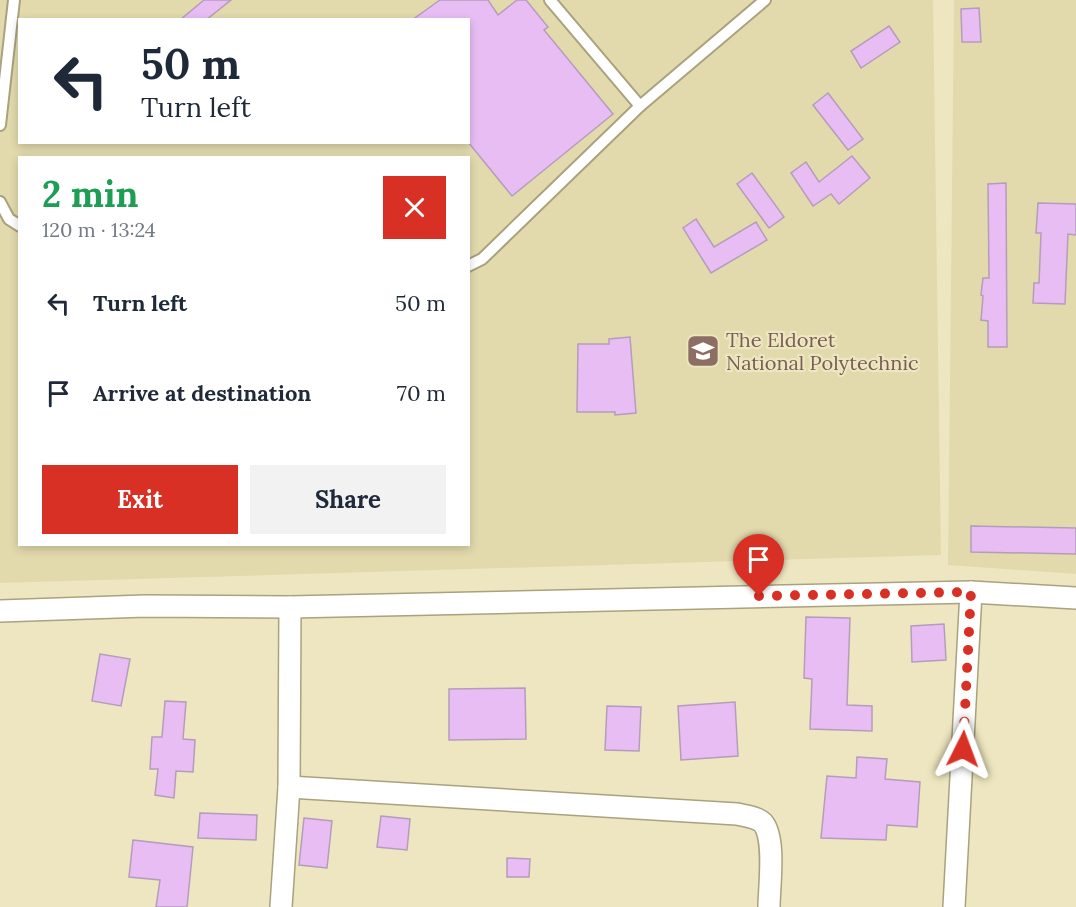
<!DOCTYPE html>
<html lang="en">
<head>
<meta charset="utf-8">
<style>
  :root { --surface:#fff; --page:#f2f2f3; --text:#1f2937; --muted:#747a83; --accent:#d93025 }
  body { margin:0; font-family:Lora,serif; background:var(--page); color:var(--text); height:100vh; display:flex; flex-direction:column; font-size:22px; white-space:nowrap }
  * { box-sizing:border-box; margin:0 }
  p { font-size:20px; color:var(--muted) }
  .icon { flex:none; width:33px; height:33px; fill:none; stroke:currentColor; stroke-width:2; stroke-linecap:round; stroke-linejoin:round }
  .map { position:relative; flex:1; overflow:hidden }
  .panel { position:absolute; left:18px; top:156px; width:452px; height:390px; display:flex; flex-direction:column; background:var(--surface); border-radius:0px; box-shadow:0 3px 9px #0003 }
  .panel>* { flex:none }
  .guide { position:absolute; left:18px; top:18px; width:452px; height:126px; border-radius:0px; box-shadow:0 3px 9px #0003; background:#fff; color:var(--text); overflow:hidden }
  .pin { position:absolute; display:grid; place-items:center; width:51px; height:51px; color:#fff; margin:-62px -26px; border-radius:50% 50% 50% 0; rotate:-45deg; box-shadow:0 0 6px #0007 }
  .pin .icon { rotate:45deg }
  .me { position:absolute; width:66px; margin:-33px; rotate:3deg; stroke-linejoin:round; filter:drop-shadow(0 0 4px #0008) }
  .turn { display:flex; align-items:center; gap:21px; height:126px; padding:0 24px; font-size:27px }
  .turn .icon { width:78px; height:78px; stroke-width:2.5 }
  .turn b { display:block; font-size:42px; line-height:51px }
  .round { display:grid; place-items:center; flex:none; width:63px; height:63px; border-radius:0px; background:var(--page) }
  .headline { display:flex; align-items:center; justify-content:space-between; height:102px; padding:0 24px }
  h1 { font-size:36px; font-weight:700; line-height:45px; color:#1e9e55 }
  .action { display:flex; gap:12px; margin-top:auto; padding:12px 24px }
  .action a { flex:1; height:69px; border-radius:0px; background:var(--accent); color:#fff; font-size:24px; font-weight:700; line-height:69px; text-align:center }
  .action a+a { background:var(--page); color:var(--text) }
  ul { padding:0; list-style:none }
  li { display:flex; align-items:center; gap:18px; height:90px; padding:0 24px }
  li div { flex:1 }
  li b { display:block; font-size:22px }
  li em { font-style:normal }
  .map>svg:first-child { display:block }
  .built { fill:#e2daad; fill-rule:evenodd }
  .building { fill:#e8bdf4; stroke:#b49dbb; stroke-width:1.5 }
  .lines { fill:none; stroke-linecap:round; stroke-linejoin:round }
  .lane-casing { stroke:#a9a27f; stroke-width:14 }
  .street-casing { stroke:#a9a27f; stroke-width:24 }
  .lane { stroke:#fff; stroke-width:10 }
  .street { stroke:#fff; stroke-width:21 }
  .route { stroke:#d93025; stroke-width:10; stroke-dasharray:0 18 }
  .labels { text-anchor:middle; stroke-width:4.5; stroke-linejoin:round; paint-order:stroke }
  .education-label { font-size:20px; fill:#785e54; stroke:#ede6c0; text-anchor:start }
</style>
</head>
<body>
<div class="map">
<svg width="1076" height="907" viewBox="0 0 1076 907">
  <rect width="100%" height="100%" fill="#ede6c0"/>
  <g class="built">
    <path d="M0,0H933L941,555L0,583ZM20,20H468V142H20ZM20,158H468V544H20Z"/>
    <polygon points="954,0 1076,0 1076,574 948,565"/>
  </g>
  <g class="building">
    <polygon points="204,0 231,0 206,20 180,20"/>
    <polygon points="440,0 488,0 498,15 517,0 526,0 548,27 544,30 613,114 512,196 468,142 468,20 412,20"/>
    <polygon points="979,8 981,42 962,42 961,9"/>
    <polygon points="889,26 900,42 861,68 851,51"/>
    <polygon points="828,93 863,139 848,150 813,105"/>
    <polygon points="852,156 870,178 839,204 831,194 813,206 791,173 806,162 819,182"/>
    <polygon points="752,173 784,217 769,228 737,184"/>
    <polygon points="1006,183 1007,347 988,347 988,321 981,320 983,296 981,295 983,278 989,278 988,184"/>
    <polygon points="1038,203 1076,204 1076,235 1068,234 1065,304 1033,303 1034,283 1039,283 1041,233 1036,233"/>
    <polygon points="696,219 714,247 756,222 767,240 711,273 683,228"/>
    <polygon points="630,337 636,413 615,415 615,412 577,412 578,344 609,344 609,339"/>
    <polygon points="971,526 1076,528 1076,554 971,552"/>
    <polygon points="806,617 850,618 847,705 872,706 872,731 810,729 812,679 804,678"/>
    <polygon points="944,624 946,660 912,662 911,626"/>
    <polygon points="100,654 130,659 121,706 92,701"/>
    <polygon points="525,688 526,739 449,740 449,689"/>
    <polygon points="165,701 186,702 183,739 195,740 193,772 176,771 174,798 155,795 158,769 150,769 152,737 162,737"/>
    <polygon points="735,702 738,756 681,760 678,706"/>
    <polygon points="607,706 641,707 639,751 605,750"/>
    <polygon points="857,757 887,759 885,779 920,782 917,827 887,825 886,840 821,838 827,776 856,778"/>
    <polygon points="200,813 257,815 256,840 198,838"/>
    <polygon points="381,816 410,819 407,850 377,847"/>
    <polygon points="304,818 332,821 327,868 299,865"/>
    <polygon points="133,840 193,847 187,907 156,907 160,880 129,877"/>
    <polygon points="507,858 530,859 529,877 507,877"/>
  </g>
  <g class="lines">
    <defs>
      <g id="lane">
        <polyline points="550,0 640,106 765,0"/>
        <polyline points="0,125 14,0"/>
        <polyline points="0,202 9,219 20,226"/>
        <polyline points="468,266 482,259 640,106"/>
      </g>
      <g id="street">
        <polyline points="0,611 145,606 290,607 971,592 1076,598"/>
        <path d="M289,787L737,814C745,816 757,817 763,823C776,839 769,887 769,907"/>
        <polyline points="281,907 289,787 290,607"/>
        <polyline points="954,907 971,592"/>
      </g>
    </defs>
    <use href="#lane" class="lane-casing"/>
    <use href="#street" class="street-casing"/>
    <use href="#lane" class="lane"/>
    <use href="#street" class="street"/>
  </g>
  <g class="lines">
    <polyline class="route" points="759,596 971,592 963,749"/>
  </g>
  <defs>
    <symbol id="university-square" viewBox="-11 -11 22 22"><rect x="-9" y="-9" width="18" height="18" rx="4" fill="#8d6e63" stroke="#ede6c0"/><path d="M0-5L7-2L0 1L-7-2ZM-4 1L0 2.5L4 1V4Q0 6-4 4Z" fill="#fff"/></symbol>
  </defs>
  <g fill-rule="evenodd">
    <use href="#university-square" x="684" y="332" width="38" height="38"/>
  </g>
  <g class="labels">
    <g class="education-label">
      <text x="726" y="347">The Eldoret<tspan x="726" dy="23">National Polytechnic</tspan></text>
    </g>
  </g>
</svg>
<div class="pin" style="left:759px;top:596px;background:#d93025"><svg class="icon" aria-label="arrive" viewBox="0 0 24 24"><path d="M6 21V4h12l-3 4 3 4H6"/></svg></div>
<svg class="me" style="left:963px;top:749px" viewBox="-20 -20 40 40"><path d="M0-17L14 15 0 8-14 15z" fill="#d93025" stroke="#fff" stroke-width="4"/></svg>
<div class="guide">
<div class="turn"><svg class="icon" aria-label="left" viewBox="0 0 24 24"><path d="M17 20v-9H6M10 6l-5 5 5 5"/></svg><div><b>50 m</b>Turn left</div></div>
</div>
<section class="panel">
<div class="headline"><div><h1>2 min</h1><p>120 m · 13:24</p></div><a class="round" style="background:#d93025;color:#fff"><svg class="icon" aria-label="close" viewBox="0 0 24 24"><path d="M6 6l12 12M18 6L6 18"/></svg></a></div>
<ul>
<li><svg class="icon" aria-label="left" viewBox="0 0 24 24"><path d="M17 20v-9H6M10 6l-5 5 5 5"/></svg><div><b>Turn left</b></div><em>50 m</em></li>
<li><svg class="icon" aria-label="arrive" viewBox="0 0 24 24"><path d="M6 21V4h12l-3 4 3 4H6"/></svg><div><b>Arrive at destination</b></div><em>70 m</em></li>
</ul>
<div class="action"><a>Exit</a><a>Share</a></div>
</section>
</div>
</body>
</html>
